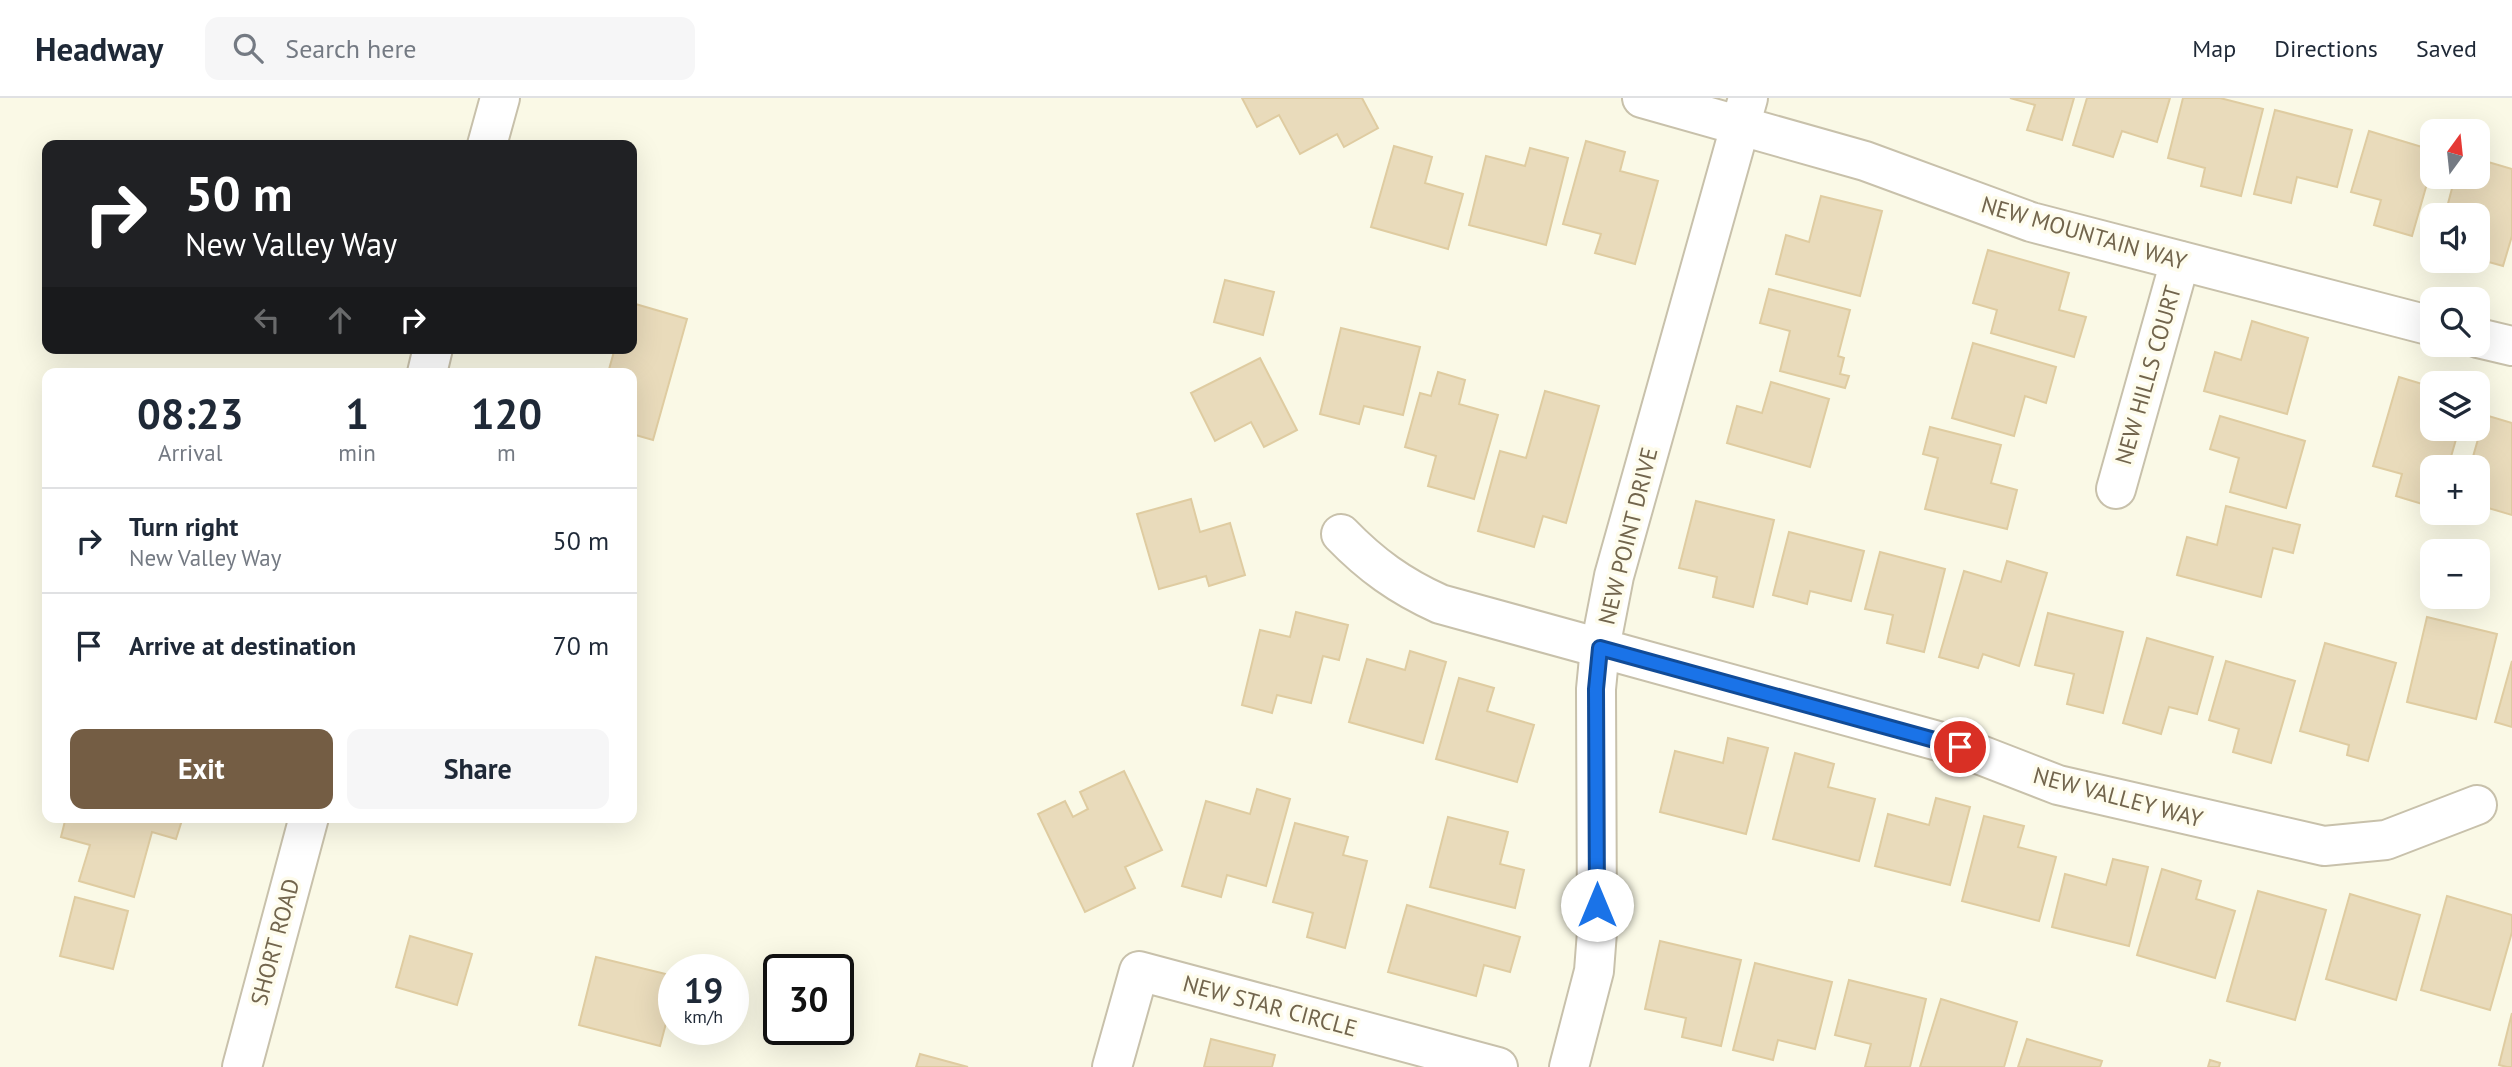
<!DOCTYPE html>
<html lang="en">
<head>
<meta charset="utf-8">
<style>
  :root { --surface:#fff; --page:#f6f6f7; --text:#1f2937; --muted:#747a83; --line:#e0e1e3; --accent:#745d44 }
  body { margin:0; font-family:"PT Sans",sans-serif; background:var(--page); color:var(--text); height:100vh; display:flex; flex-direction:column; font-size:26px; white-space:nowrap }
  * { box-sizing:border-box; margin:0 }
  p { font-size:23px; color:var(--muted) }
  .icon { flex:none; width:38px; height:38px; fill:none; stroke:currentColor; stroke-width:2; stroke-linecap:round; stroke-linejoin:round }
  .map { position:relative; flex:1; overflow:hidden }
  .details { position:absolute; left:42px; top:270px; width:595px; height:455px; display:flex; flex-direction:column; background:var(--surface); border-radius:14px; box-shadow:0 7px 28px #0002 }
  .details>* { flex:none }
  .top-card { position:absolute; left:42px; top:42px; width:595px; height:214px; border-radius:14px; box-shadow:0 7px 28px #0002; background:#202124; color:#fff; overflow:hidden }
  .needle { width:46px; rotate:15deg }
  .buttons { position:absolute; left:2420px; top:21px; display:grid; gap:14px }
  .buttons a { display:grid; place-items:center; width:70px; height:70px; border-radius:14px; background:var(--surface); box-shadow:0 7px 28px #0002; font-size:35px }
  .speed { position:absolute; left:658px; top:856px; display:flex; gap:14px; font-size:35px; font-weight:700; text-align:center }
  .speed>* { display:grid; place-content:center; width:91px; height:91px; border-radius:50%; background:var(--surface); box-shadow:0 7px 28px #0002; line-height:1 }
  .speed small { font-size:18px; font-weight:400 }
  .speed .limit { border:4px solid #111; border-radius:10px; background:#fff; color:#111 }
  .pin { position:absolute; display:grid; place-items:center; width:60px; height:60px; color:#fff; margin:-30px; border:4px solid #fff; border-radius:50%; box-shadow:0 2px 7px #0007 }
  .me { position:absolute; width:77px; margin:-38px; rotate:0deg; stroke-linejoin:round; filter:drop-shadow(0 0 5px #0008) }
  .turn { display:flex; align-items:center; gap:24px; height:147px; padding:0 28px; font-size:32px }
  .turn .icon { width:91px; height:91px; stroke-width:2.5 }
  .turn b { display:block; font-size:49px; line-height:60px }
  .lanes { display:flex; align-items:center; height:66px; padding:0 28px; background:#0003; justify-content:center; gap:35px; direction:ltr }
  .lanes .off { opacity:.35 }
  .eta { display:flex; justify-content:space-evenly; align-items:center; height:119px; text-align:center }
  .eta b { font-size:42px; font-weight:700; line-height:49px }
  .cta { display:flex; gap:14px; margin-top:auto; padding:14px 28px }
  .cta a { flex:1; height:80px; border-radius:14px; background:var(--accent); color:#fff; font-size:28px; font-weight:700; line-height:80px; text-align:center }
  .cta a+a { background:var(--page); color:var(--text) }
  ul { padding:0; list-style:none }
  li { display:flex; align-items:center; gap:21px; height:105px; padding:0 28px; border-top:2px solid var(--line) }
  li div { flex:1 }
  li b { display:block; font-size:26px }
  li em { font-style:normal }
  header { display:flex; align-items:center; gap:42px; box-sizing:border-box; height:98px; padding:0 35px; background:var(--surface); border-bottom:2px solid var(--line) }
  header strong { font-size:33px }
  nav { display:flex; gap:38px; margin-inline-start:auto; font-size:24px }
  .search { width:490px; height:63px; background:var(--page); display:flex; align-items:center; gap:18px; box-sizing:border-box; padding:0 24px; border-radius:14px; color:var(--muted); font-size:26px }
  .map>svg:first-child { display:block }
  .building { fill:#e9dbbb; stroke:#dfcca1; stroke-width:2 }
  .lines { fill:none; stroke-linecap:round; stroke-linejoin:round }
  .minor-casing { stroke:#c8c1ab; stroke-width:42 }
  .minor { stroke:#fff; stroke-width:38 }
  .route-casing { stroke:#114b97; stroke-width:18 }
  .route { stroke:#1a73e8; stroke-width:12 }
  .labels { text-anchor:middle; stroke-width:7; stroke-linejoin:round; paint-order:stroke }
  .street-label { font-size:23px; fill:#72654d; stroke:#fefcec }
</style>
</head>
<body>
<header>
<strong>Headway</strong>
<div class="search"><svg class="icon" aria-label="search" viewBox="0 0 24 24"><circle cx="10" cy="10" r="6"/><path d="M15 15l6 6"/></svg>Search here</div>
<nav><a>Map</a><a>Directions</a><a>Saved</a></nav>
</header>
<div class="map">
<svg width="2512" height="969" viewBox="0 0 2512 969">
  <rect width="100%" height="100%" fill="#faf9e6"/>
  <g class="building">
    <polygon points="1242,0 1362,0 1378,30 1344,49 1337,36 1300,56 1279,17 1257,29"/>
    <polygon points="2010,0 2074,0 2062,42 2027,32 2035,7"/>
    <polygon points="2087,0 2170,0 2157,44 2122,33 2113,59 2073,47"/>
    <polygon points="2183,0 2220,0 2263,11 2241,98 2201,88 2205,70 2168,60"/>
    <polygon points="2275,12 2352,32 2337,89 2297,79 2291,105 2254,96"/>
    <polygon points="2369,33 2432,52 2432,68 2412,138 2374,127 2381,102 2351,94"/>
    <polygon points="1586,43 1625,54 1620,73 1658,83 1635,166 1595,155 1601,136 1563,126"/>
    <polygon points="1394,48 1432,59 1425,85 1463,96 1448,151 1371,129"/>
    <polygon points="1530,50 1568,60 1546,147 1469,127 1486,58 1525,68"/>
    <polygon points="2478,61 2512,71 2512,138 2503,168 2478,161 2478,117 2445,117 2455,79 2478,79"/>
    <polygon points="1821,98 1882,113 1860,198 1776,176 1786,137 1809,144"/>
    <polygon points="1988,152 2069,175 2059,212 2086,219 2074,259 1991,235 1997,212 1973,205"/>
    <polygon points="1225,182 1274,194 1263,237 1214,224"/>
    <polygon points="1769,191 1850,212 1838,258 1844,260 1840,276 1849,278 1845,290 1780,273 1790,233 1760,225"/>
    <polygon points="632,205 687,221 653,342 632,336 632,275 608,275 615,250 632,250"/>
    <polygon points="2252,223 2308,240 2287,316 2204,293 2215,254 2241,262"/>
    <polygon points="1341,230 1420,249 1403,317 1364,308 1359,326 1320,316"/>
    <polygon points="1973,245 2056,269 2046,305 2025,298 2014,338 1952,320"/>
    <polygon points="1260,260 1297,332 1264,349 1251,324 1215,343 1191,295"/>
    <polygon points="1438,274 1465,282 1459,306 1498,317 1474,401 1428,388 1436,358 1405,349 1420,295 1431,298"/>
    <polygon points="2441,278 2467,285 2439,285"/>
    <polygon points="2399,279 2432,289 2432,331 2459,331 2448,369 2432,369 2432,409 2396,398 2402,376 2373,368"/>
    <polygon points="1771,284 1829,301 1810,369 1727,345 1737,308 1762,315"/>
    <polygon points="1545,293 1599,308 1566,425 1543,418 1534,449 1478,433 1500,353 1526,360"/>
    <polygon points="2485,317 2512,325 2512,417 2478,407 2478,369 2470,369"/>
    <polygon points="2220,318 2305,343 2286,410 2230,394 2239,360 2210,351"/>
    <polygon points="1930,329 2001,347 1991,385 2017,392 2007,431 1925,411 1938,360 1923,356"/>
    <polygon points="1191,401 1200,434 1230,425 1245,477 1209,488 1206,478 1159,491 1137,416"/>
    <polygon points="1696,403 1774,422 1753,509 1713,499 1717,479 1679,470"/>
    <polygon points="2226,408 2300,427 2293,455 2273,450 2261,499 2177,477 2187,439 2217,447"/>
    <polygon points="1789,434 1864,453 1851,503 1810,493 1807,506 1773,497"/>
    <polygon points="1880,454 1945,471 1924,554 1887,545 1893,517 1865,511"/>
    <polygon points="2007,463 2047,475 2019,568 1983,556 1978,570 1939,559 1964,473 2001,484"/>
    <polygon points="1296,514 1348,527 1339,562 1323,558 1311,605 1277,597 1272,615 1242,607 1260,532 1290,539"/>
    <polygon points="2048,515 2123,534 2103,615 2067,606 2074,576 2035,567"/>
    <polygon points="2427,519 2497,536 2476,621 2407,604"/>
    <polygon points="2147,540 2213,559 2197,616 2169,609 2161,636 2123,625"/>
    <polygon points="2325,545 2396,565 2368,663 2347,657 2349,647 2300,633"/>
    <polygon points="1410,553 1446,564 1423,645 1349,624 1367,561 1405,572"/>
    <polygon points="2226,563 2295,583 2271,665 2233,654 2239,631 2209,622"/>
    <polygon points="2512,563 2512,629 2495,624"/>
    <polygon points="1459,580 1494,590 1487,613 1534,627 1517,684 1436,661"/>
    <polygon points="1728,640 1768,650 1746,736 1660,714 1675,653 1723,665"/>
    <polygon points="1795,655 1834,666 1828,689 1875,701 1859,763 1773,741"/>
    <polygon points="1124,673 1162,752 1125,769 1135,790 1085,814 1038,716 1065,703 1073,719 1088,711 1080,694"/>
    <polygon points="1257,691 1290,701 1266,788 1227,777 1221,799 1182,788 1206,703 1250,716"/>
    <polygon points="1936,700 1970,709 1950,787 1875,768 1888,716 1929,727"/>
    <polygon points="1984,718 2024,728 2018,749 2056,759 2039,823 1962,803"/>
    <polygon points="66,719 183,719 176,741 152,734 134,799 79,783 90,747 61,739"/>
    <polygon points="1448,719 1508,734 1500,766 1524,772 1515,810 1430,789"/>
    <polygon points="1295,725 1348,739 1343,757 1367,763 1345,850 1307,839 1313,815 1273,804"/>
    <polygon points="2113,761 2148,769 2129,848 2052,829 2065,776 2106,787"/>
    <polygon points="2162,771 2201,783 2196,801 2235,813 2215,880 2137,857"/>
    <polygon points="2258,793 2326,812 2295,922 2227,903"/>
    <polygon points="2350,796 2420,817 2396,902 2326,881"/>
    <polygon points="2447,798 2512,817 2512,834 2490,912 2421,892"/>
    <polygon points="75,799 128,813 113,871 60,858"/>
    <polygon points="1407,807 1520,839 1510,874 1484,867 1476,898 1388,874"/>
    <polygon points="410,838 472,856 457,907 396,889"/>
    <polygon points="1660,843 1741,862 1721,948 1682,939 1686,920 1645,911"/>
    <polygon points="596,859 674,878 674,895 660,948 579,927"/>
    <polygon points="1755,865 1832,884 1815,951 1778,942 1773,962 1733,952"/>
    <polygon points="1849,882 1926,901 1910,969 1865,969 1871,946 1835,937"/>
    <polygon points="1941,901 2017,924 2004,969 1920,969"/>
    <polygon points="2512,915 2512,969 2507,969 2499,967"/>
    <polygon points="1211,941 1275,957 1272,969 1204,969"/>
    <polygon points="2027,941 2102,963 2100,969 2018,969"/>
    <polygon points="920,956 968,969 916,969"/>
    <polygon points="2210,962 2220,965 2219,969 2208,969"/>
  </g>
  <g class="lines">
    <defs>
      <g id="minor">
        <polyline points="1642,0 1865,63 2031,124 2432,228"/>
        <polyline points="487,47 500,0"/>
        <polyline points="2478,240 2512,248"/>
        <polyline points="427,275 433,250"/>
        <polyline points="2116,391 2180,163"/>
        <path d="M1341,436C1371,467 1400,488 1440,506L1960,649L2058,687L2324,748L2386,742L2477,707"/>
        <polyline points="242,969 309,719"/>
        <polyline points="1112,969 1139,873 1498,969"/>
        <polyline points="1569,969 1594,873 1597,834 1596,591 1600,550 1614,478 1748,0"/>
      </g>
    </defs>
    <use href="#minor" class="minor-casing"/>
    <use href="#minor" class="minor"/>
  </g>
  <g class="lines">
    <defs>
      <polyline id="route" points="1597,807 1596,591 1600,550 1960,649"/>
    </defs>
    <use href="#route" class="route-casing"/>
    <use href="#route" class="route"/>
  </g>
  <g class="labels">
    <g class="street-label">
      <text transform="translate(2084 135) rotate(16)" y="8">NEW MOUNTAIN WAY</text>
      <text transform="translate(2148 277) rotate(-74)" y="8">NEW HILLS COURT</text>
      <text transform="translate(1628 438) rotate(-76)" y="8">NEW POINT DRIVE</text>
      <text transform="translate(2118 699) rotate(15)" y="8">NEW VALLEY WAY</text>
      <text transform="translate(275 844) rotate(-75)" y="8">SHORT ROAD</text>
      <text transform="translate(1270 908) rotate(15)" y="8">NEW STAR CIRCLE</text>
    </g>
  </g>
</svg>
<div class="buttons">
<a><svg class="needle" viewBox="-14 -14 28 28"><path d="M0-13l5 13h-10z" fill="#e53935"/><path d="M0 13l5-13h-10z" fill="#747a83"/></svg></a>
<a><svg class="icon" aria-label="sound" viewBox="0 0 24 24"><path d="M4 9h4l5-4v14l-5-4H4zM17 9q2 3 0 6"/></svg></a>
<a><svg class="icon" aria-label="search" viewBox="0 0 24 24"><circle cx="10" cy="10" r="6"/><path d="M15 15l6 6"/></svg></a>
<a><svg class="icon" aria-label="layers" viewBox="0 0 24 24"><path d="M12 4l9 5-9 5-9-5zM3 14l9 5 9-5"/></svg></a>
<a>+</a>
<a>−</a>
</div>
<div class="speed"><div>19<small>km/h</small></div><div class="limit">30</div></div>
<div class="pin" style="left:1960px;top:649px;background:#d93025"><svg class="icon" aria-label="arrive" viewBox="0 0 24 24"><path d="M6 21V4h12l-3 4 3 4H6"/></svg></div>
<svg class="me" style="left:1597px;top:807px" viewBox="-20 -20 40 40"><circle r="19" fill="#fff"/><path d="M0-13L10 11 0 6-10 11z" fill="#1a73e8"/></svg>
<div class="top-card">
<div class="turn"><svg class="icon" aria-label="right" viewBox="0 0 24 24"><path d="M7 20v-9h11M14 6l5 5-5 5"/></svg><div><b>50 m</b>New Valley Way</div></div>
<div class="lanes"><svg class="icon off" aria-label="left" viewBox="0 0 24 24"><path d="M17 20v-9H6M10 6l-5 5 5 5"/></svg><svg class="icon off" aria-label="ahead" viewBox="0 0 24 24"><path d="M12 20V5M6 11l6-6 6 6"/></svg><svg class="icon" aria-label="right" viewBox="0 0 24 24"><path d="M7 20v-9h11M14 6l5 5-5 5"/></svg></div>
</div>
<section class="details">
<div class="eta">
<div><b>08:23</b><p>Arrival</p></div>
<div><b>1</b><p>min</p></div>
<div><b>120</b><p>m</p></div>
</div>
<ul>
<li><svg class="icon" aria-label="right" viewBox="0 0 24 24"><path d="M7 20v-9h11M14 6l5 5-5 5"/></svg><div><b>Turn right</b><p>New Valley Way</p></div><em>50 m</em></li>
<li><svg class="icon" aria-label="arrive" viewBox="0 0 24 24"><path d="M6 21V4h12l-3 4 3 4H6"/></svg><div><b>Arrive at destination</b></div><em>70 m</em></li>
</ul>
<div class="cta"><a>Exit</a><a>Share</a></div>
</section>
</div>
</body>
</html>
